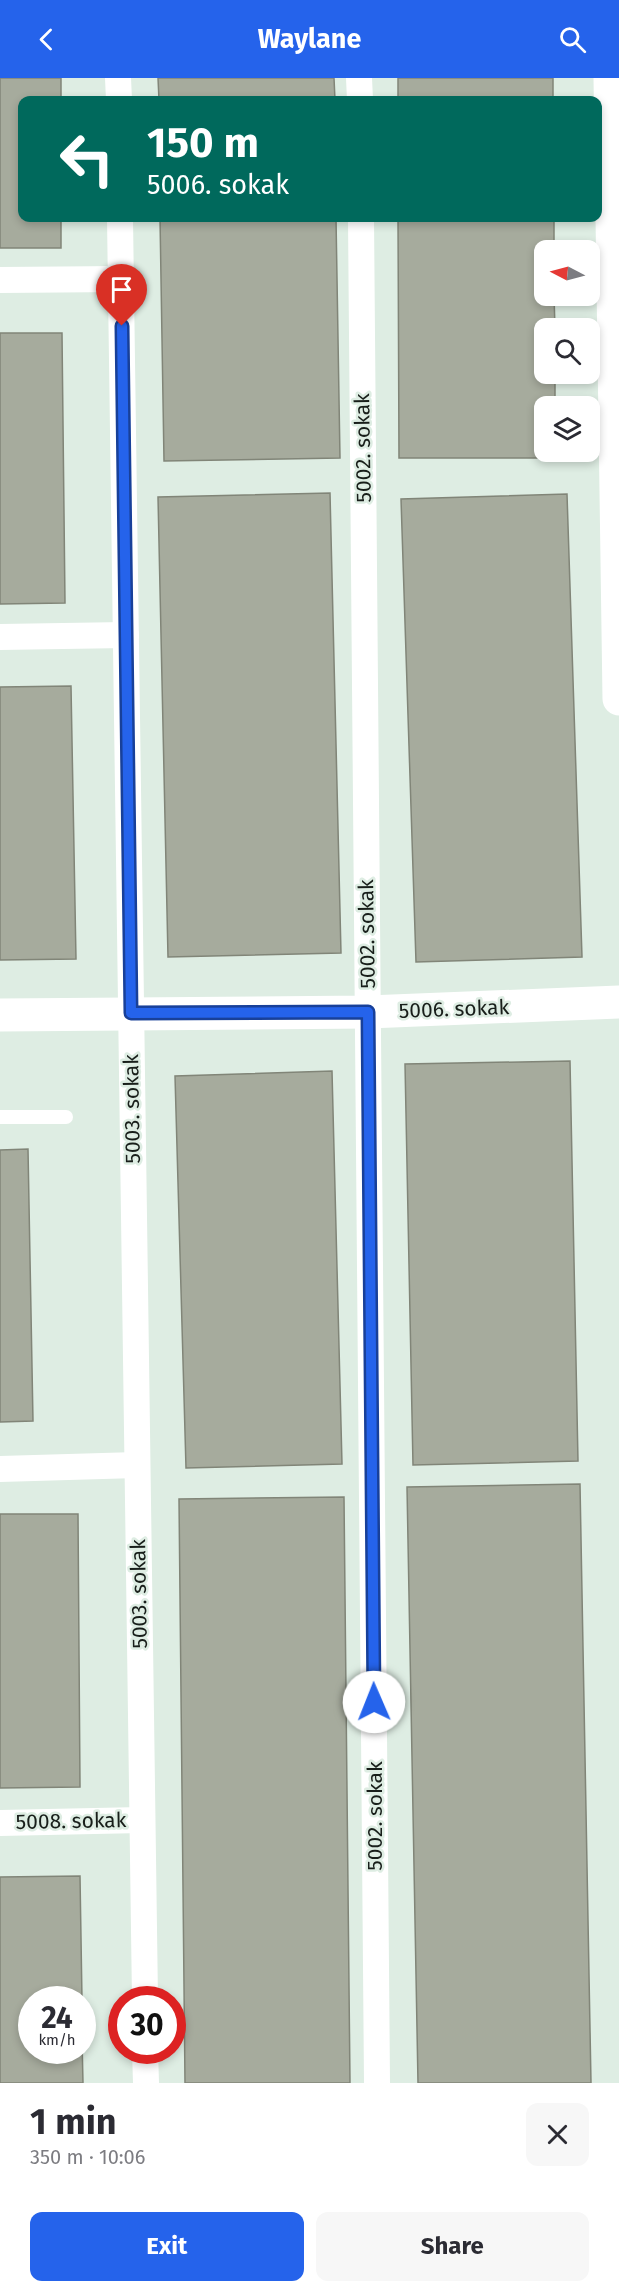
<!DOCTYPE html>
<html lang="en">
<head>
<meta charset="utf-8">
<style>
  :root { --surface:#fff; --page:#f7f7f7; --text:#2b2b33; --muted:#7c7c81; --accent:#2563eb }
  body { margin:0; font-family:"Fira Sans",sans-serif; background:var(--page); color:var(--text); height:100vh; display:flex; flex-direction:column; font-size:22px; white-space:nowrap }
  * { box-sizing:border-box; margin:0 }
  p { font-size:20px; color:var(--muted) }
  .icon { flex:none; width:33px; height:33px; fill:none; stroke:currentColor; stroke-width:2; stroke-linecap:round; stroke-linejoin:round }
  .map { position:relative; height:2005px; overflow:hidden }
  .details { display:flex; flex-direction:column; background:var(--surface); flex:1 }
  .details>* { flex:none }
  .banner { position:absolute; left:18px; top:18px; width:584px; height:126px; border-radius:12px; box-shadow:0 3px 9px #0003; background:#00695c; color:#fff; overflow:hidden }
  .needle { width:39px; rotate:276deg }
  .fabs { position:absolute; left:534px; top:162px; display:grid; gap:12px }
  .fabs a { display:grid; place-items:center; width:66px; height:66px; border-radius:12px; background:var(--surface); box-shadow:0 3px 9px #0003; font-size:30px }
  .speed { position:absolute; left:18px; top:1908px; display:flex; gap:12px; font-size:30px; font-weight:700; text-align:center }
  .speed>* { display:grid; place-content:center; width:78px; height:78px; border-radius:50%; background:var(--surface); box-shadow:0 3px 9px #0003; line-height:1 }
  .speed small { font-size:15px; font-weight:400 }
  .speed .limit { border:9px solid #d22; background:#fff; color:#111 }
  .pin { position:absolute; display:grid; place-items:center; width:51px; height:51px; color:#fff; margin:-62px -26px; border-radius:50% 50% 50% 0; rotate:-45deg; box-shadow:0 0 6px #0007 }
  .pin .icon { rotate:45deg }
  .me { position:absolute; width:66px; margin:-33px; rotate:359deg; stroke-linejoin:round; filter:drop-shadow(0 0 4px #0008) }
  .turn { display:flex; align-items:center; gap:21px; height:126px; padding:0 30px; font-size:27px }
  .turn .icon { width:78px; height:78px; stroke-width:2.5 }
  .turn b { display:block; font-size:42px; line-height:51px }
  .round { display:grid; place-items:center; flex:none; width:63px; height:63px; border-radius:12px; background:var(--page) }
  .head { display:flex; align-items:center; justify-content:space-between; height:102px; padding:0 30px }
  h1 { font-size:36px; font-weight:700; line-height:45px }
  .action { display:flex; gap:12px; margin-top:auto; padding:12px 30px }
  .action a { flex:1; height:69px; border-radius:12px; background:var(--accent); color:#fff; font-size:24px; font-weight:700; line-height:69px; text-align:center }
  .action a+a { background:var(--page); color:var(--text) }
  header { display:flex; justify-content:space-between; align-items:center; height:78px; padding:0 30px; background:var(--accent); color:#fff; font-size:27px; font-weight:700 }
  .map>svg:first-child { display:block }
  .building { fill:#a6ab9d; stroke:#818578; stroke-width:1.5 }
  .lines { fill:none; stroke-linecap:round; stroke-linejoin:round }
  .lane { stroke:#fff; stroke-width:14 }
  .street { stroke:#fff; stroke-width:26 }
  .secondary { stroke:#fff; stroke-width:33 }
  .route-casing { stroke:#184099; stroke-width:15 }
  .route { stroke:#2563eb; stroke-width:10 }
  .labels { text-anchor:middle; stroke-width:5; stroke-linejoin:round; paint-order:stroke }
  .street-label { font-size:21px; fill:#181e1a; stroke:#deede3 }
</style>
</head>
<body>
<header><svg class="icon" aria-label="back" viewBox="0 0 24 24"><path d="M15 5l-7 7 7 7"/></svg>Waylane<svg class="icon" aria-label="search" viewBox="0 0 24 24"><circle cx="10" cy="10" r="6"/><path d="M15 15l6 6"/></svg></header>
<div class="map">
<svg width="619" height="2005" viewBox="0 0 619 2005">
  <rect width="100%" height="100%" fill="#deede3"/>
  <g class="building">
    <polygon points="0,0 61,0 61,22 22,22 22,140 61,140 61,170 0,170"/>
    <polygon points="158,0 334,0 335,22 159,22"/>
    <rect x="398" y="0" width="155" height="22"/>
    <polygon points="160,140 336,140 340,380 164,383"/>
    <polygon points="398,140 554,140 554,172 544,172 544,218 554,218 555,250 544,250 544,296 555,296 555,328 544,328 544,374 555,374 555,380 399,380"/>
    <polygon points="0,255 62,255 65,525 0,526"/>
    <polygon points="330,415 341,875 168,879 158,419"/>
    <polygon points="567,416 582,879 416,884 401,421"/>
    <polygon points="71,608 76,881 0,882 0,609"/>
    <polygon points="570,983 578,1383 413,1387 405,986"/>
    <polygon points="332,993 342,1386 186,1390 175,998"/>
    <polygon points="28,1071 33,1343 0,1344 0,1072"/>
    <polygon points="580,1406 591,2005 418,2005 407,1409"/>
    <polygon points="344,1419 350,2005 185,2005 179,1421"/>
    <polygon points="0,1436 78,1436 80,1709 0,1710"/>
    <polygon points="80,1798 82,1922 32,1922 32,1972 82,1972 82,1961 83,2005 0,2005 0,1799"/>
  </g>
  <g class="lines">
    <polyline class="lane" points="0,1039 66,1039"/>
    <g class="street">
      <polyline points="118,0 119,22"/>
      <polyline points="359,0 360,22"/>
      <polyline points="120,140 145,1922"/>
      <polyline points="361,140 377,2005"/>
      <polyline points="0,202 121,201"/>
      <polyline points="0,559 126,557"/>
      <polyline points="0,1391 137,1387"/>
      <polyline points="0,1745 142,1742"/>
      <polyline points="145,1972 146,2005"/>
    </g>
    <g class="secondary">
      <polyline points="610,0 619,621"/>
      <polyline points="0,937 368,934 619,924"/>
    </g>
  </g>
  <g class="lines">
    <defs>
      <polyline id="route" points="122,248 131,935 368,934 374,1624"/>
    </defs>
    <use href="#route" class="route-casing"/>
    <use href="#route" class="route"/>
  </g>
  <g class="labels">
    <g class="street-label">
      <text transform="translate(363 370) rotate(-91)" y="7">5002. sokak</text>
      <text transform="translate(367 856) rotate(-91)" y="7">5002. sokak</text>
      <text transform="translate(454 931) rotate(-2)" y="7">5006. sokak</text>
      <text transform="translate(132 1031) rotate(-91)" y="7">5003. sokak</text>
      <text transform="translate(139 1516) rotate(-91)" y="7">5003. sokak</text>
      <text transform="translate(375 1738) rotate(-90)" y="7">5002. sokak</text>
      <text transform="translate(71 1743) rotate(-1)" y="7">5008. sokak</text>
    </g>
  </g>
</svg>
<div class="fabs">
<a><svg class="needle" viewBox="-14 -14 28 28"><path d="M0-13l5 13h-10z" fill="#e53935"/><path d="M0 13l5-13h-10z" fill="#7c7c81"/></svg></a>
<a><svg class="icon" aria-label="search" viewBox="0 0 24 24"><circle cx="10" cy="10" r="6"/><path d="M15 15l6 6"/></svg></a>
<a><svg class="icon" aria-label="layers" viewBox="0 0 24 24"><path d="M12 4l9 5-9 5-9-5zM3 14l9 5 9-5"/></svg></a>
</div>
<div class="speed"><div>24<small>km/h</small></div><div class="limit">30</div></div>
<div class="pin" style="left:122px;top:248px;background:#d93025"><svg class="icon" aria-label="arrive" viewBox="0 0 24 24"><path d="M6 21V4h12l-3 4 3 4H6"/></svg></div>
<svg class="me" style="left:374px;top:1624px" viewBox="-20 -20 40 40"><circle r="19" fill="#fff"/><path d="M0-13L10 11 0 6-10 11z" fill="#2563eb"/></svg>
<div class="banner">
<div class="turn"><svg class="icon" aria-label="left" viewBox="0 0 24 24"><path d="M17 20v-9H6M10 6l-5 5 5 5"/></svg><div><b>150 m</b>5006. sokak</div></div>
</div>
</div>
<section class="details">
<div class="head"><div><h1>1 min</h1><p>350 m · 10:06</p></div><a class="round"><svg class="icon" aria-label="close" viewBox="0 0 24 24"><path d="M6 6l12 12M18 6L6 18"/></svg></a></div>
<div class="action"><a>Exit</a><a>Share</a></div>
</section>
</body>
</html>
